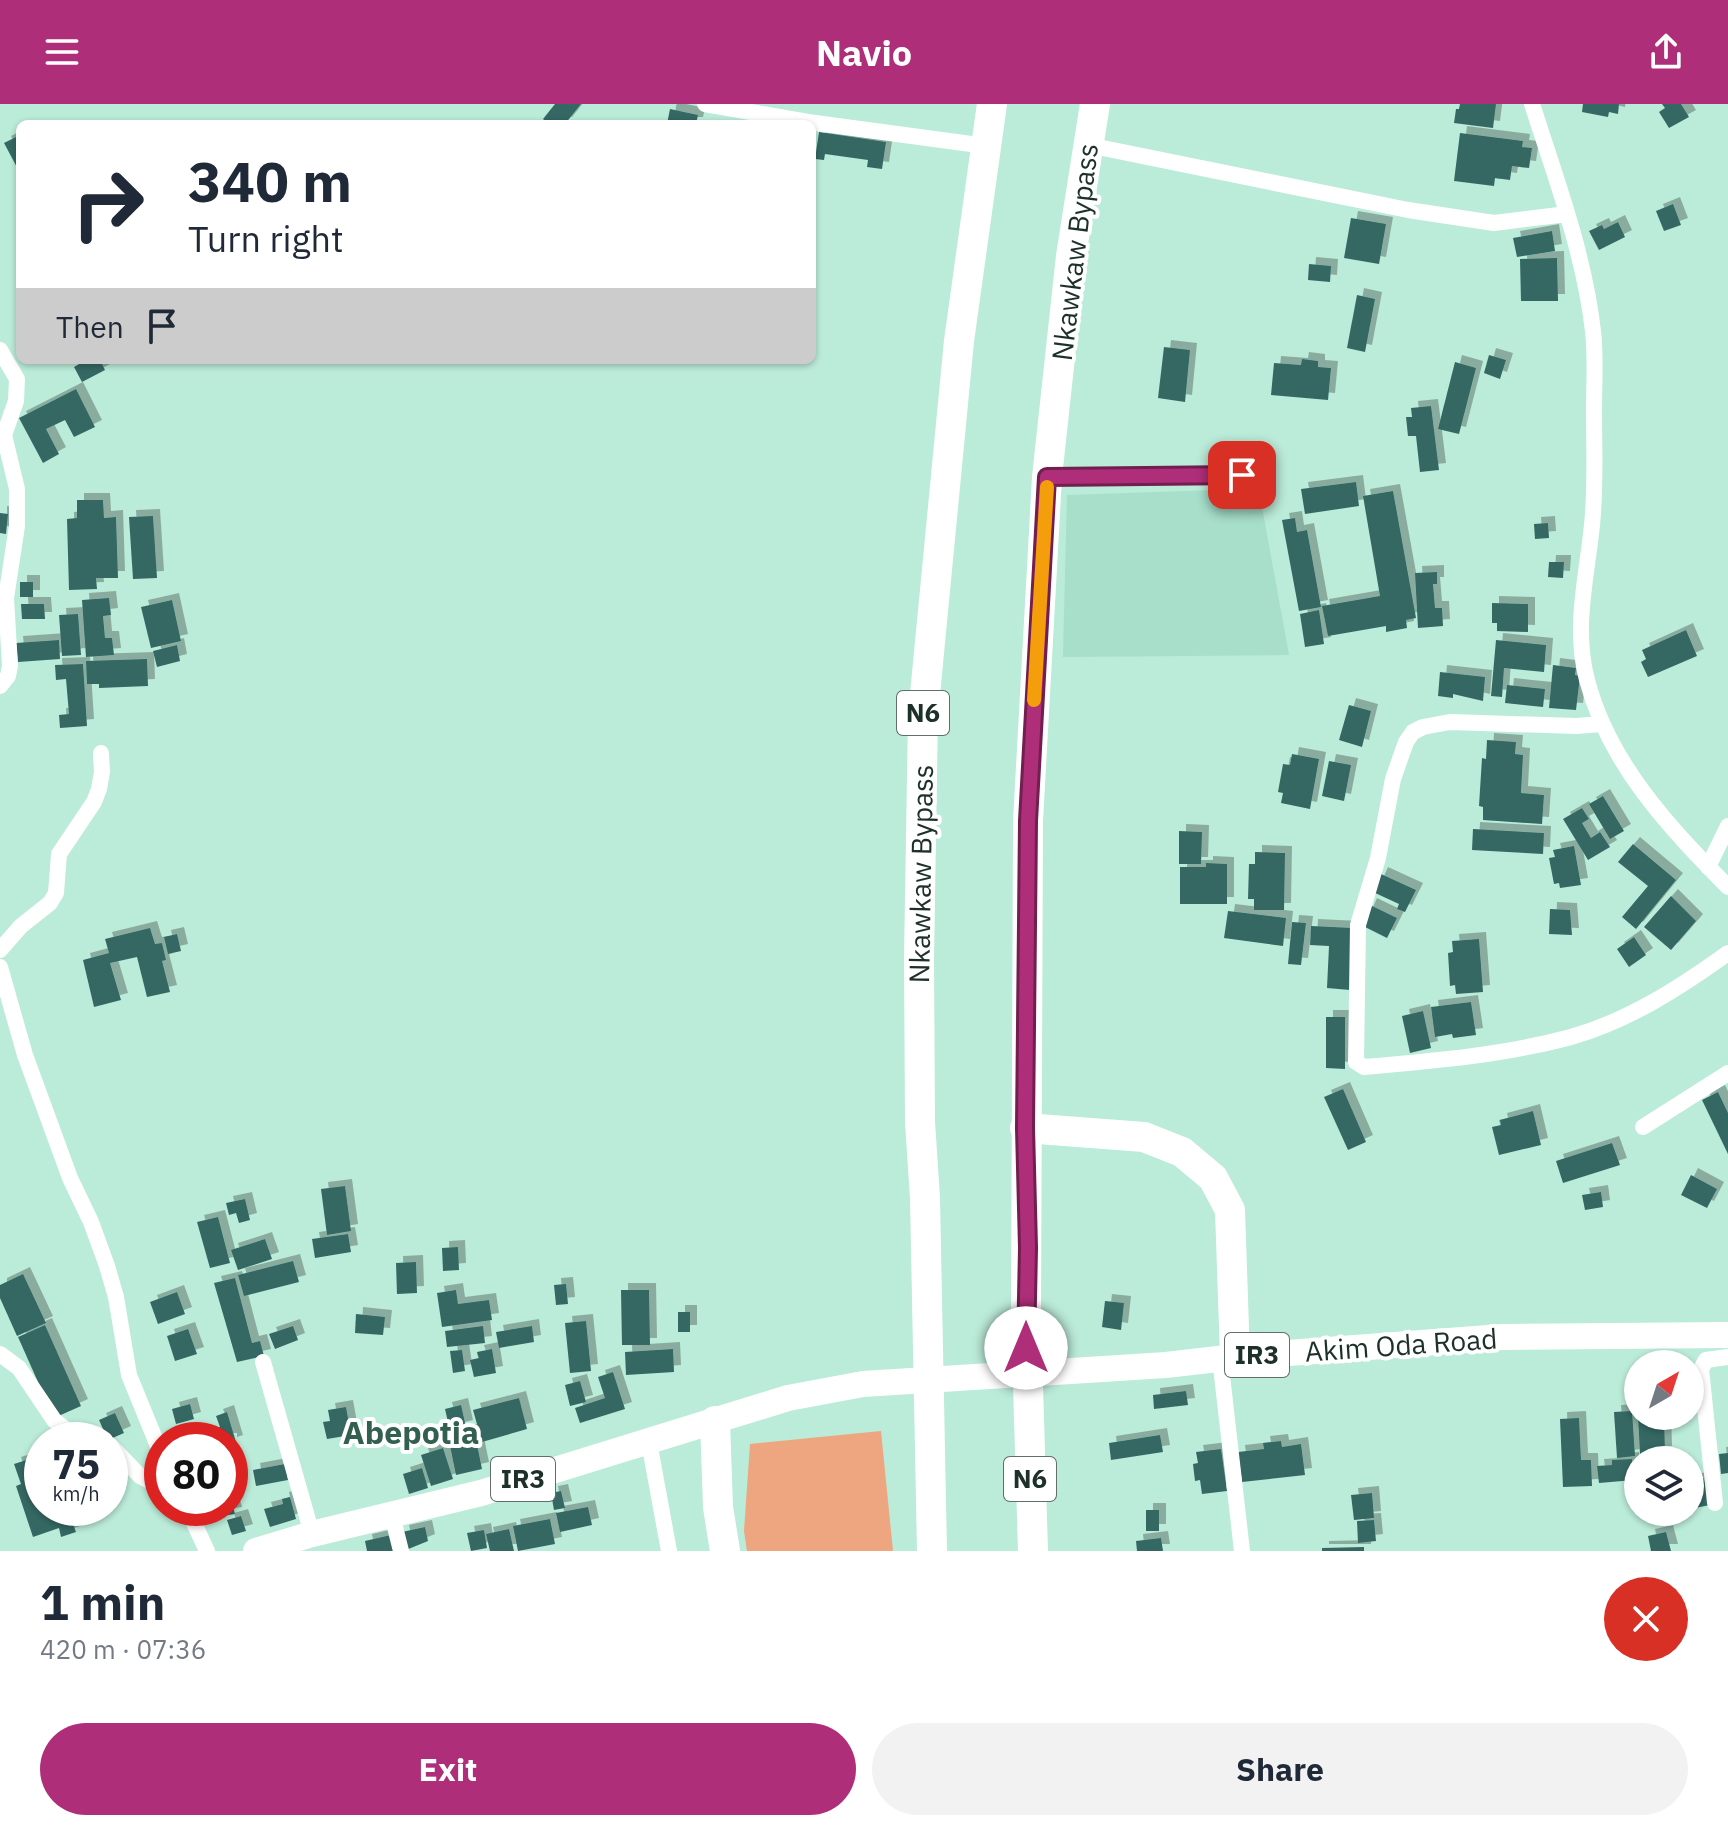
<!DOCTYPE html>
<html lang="en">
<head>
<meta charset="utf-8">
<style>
  :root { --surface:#fff; --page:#f2f2f3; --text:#1f2937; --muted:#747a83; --accent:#af2e79 }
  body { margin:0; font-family:"IBM Plex Sans",sans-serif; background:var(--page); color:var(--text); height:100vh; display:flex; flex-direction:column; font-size:30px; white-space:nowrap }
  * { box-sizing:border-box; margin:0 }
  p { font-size:26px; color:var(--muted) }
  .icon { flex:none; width:44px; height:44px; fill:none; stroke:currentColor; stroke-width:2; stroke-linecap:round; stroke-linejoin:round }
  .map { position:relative; height:1447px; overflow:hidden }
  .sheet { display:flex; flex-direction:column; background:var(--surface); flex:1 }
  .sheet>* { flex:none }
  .banner { position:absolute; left:16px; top:16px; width:800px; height:244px; border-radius:12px; box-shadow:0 2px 6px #0004; background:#fff; color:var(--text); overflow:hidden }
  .needle { width:52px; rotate:39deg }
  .buttons { position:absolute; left:1624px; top:1246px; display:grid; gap:16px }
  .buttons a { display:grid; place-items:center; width:80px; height:80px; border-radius:50%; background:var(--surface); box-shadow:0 2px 6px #0004; font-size:40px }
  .speed { position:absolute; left:24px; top:1318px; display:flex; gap:16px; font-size:40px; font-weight:700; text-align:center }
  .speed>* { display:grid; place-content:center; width:104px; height:104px; border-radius:50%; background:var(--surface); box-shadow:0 2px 6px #0004; line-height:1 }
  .speed small { font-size:20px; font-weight:400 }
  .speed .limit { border:12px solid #d22; background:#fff; color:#111 }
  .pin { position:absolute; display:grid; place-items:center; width:68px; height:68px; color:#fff; margin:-34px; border-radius:16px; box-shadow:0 4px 12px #0006 }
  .me { position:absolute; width:88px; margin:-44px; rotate:0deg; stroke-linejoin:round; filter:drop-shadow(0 0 6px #0008) }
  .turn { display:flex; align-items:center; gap:28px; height:168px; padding:0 40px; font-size:36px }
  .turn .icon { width:104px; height:104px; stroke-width:2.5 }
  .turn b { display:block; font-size:56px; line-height:68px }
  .then { display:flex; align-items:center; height:76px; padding:0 40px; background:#0003; gap:16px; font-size:30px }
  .round { display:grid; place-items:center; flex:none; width:84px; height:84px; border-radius:42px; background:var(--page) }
  .head { display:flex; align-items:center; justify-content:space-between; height:136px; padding:0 40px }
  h1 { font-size:48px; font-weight:800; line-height:60px }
  .cta { display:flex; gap:16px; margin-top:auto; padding:16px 40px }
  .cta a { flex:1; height:92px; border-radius:48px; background:var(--accent); color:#fff; font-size:32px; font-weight:800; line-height:92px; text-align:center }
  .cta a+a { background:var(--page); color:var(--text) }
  header { display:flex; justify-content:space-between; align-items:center; height:104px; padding:0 40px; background:var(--accent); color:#fff; font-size:36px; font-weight:800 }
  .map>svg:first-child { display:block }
  .built { fill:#a7dfcb }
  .green { fill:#eda67f }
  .building { fill:#346864; filter:url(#shadow) }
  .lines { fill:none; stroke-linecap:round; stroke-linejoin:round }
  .lane { stroke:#fff; stroke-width:8 }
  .street { stroke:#fff; stroke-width:16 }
  .primary { stroke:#fff; stroke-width:26 }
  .highway { stroke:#fff; stroke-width:30 }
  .route-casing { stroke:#721e4f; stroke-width:20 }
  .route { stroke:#af2e79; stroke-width:14 }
  .slow { stroke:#f59e0b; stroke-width:14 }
  .labels { text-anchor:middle; stroke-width:8; stroke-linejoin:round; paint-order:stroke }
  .shield { fill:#fff; stroke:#616e69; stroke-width:2 }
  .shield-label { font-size:26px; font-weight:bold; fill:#1d3029 }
  .street-label { font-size:28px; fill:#1d3029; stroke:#fff }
  .quarter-label { font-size:32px; font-weight:bold; fill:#325f4f; stroke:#fff }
</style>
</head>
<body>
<header><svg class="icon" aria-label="menu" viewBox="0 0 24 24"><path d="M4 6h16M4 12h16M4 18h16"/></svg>Navio<svg class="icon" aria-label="share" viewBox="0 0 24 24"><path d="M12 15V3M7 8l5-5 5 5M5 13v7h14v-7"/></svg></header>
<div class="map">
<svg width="1728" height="1447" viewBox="0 0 1728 1447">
  <defs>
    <filter id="shadow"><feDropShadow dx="7" dy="-7" stdDeviation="0" flood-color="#0004"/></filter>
  </defs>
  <rect width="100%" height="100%" fill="#bbebd9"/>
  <polygon class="built" points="1247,385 1260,392 1289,551 1063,553 1067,391"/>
  <polygon class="green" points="881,1327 893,1447 747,1447 744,1427 750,1340"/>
  <g class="building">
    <polygon points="555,0 581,0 565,20 549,20 543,15"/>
    <polygon points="1460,0 1496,0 1493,24 1454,19 1456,5 1459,5"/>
    <polygon points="1583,0 1619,0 1618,10 1609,8 1608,13 1582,8"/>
    <polygon points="1662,0 1681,0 1689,13 1669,24 1659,8 1665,4"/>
    <polygon points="670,5 698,11 696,20 667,20"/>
    <polygon points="819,28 886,38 882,65 867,63 868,56 825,50 824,56 815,55"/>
    <polygon points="1460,29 1523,37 1522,43 1532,44 1529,64 1512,62 1510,76 1495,74 1494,82 1454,77"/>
    <polygon points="20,31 20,69 4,39"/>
    <polygon points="1673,100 1681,121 1664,127 1656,107"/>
    <polygon points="1351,114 1386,120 1379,160 1344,154"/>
    <polygon points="1618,118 1625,133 1599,146 1589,127 1602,121 1604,125"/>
    <polygon points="1552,127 1555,147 1517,153 1513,134"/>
    <polygon points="1557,154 1558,197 1521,197 1520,155"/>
    <polygon points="1309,160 1331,162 1330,178 1308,176"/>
    <polygon points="1357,191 1375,195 1365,248 1347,244"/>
    <polygon points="1164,243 1190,246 1185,298 1158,294"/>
    <polygon points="1489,251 1506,256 1500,275 1484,269"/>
    <polygon points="1302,255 1318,257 1318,263 1331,264 1328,296 1271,291 1274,259 1301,261"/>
    <polygon points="86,256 100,256 105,266 82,278 74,263"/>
    <polygon points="1455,258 1476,264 1459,330 1438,325"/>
    <polygon points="76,285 95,323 74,333 65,316 46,325 59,350 43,359 19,314"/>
    <polygon points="1431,302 1439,366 1420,368 1416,332 1408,332 1406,313 1412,313 1411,304"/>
    <polygon points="1356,378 1359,402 1305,410 1301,385"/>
    <polygon points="1393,387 1416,514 1406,516 1407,524 1386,528 1386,522 1328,532 1322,502 1380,492 1363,392"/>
    <polygon points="77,396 103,396 104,414 116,413 118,474 96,474 97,485 69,486 67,415 77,414"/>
    <polygon points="0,409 8,410 6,430 0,429"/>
    <polygon points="153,412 157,474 133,475 129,413"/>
    <polygon points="1295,414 1297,428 1307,426 1321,503 1299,507 1282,416"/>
    <polygon points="1548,419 1549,434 1535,435 1534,420"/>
    <polygon points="1549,458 1564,458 1563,474 1548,473"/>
    <polygon points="1437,468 1437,480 1433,480 1435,504 1442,504 1443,522 1418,524 1415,469"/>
    <rect x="20" y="478" width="13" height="15"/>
    <polygon points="109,494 111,511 103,512 105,534 112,534 114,551 86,553 82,496"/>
    <polygon points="172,496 181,537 151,544 141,503"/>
    <polygon points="1492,499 1528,500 1528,528 1497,527 1497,519 1492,519"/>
    <polygon points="21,500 44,500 45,515 22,515"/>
    <polygon points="1319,506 1324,540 1305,543 1300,510"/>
    <polygon points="78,510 81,551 62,552 59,511"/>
    <polygon points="1686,526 1697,552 1648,573 1641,558 1646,555 1642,546"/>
    <polygon points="59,536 60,555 18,558 16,539"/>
    <polygon points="1496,536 1546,541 1544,568 1504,564 1502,593 1491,592"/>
    <polygon points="177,541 180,557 157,563 153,547"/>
    <polygon points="147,555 148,582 99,584 99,580 87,580 86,557"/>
    <polygon points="83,560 87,622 60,624 59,611 69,610 66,575 56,576 55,561"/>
    <polygon points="1553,561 1576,564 1575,571 1580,572 1576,606 1549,604"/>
    <polygon points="1440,568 1485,573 1483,597 1453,590 1453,594 1438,592"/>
    <polygon points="1507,581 1545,585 1543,603 1505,599"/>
    <polygon points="1349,601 1371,607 1362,643 1339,636"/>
    <polygon points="1487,636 1516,638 1515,650 1523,651 1521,689 1544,691 1542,720 1483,716 1483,703 1479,702 1482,654 1486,655"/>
    <polygon points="1292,650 1319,655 1310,705 1281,699 1283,689 1278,688 1283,660 1290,661"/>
    <polygon points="1329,657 1351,661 1344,697 1322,692"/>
    <polygon points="1603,692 1624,727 1610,735 1589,700"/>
    <polygon points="1582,704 1589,715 1582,719 1591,734 1600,728 1610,743 1588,756 1563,715"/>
    <polygon points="1473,725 1544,729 1543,750 1472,746"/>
    <polygon points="1179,727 1202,728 1201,760 1179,760"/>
    <polygon points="1633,740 1676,776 1636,825 1622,813 1648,782 1618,758"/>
    <polygon points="1574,742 1581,781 1560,784 1559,779 1554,780 1549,754 1555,753 1553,746"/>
    <polygon points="1255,748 1285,749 1284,806 1254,806 1254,795 1248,795 1249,760 1255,760"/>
    <polygon points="1206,759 1227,760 1227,800 1180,800 1180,763 1206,763"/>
    <polygon points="1381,770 1416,786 1405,808 1397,805 1399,800 1373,788"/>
    <polygon points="1671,792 1696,817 1671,846 1644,823"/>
    <polygon points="1370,801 1397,814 1387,834 1361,821"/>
    <polygon points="1550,805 1570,806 1572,831 1549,830"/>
    <polygon points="1228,807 1286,814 1283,842 1224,834"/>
    <polygon points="1292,818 1306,819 1301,861 1288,860"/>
    <polygon points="1311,822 1353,824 1350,886 1327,884 1329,842 1310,841"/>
    <polygon points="150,824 155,840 162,839 166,856 162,857 170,888 147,893 137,853 110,859 121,896 94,903 83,856 109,849 105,835"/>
    <polygon points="177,830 181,847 168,850 164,833"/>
    <polygon points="1634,833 1646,851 1629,863 1617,845"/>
    <polygon points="1479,835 1483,888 1456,890 1455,881 1450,882 1448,849 1453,848 1452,837"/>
    <polygon points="1471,898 1476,931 1453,934 1452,930 1435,933 1431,903"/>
    <polygon points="1423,907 1431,944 1410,949 1402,912"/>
    <polygon points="1326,913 1345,913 1345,965 1326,964"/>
    <polygon points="1343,985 1366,1038 1348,1046 1324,993"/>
    <polygon points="1718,988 1728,1009 1728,1050 1702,996"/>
    <polygon points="1533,1007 1541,1041 1499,1051 1492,1023 1501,1021 1500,1016"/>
    <polygon points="1612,1039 1620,1061 1563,1079 1556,1057"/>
    <polygon points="1691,1071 1717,1085 1707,1104 1681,1091"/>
    <polygon points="345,1082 351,1127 327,1131 321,1085"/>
    <polygon points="1601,1088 1603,1103 1585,1106 1582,1091"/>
    <polygon points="245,1095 250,1116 239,1119 236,1109 229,1111 226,1099"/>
    <polygon points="218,1113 230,1159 210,1164 197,1118"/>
    <polygon points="348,1130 351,1148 315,1154 312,1135"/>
    <polygon points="265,1135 272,1155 238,1166 231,1146"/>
    <polygon points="458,1143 459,1166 443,1167 442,1144"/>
    <polygon points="293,1157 299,1178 244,1192 238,1171"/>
    <polygon points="416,1158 417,1189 397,1190 396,1159"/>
    <polygon points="23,1170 46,1219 17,1232 0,1194 0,1181"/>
    <polygon points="235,1174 252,1239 260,1237 264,1252 237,1258 214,1179"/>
    <polygon points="566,1180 568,1200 556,1201 554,1181"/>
    <polygon points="456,1186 458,1200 489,1196 492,1216 442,1223 437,1189"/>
    <polygon points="621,1186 649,1186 650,1241 622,1241"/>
    <polygon points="177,1188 185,1210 158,1220 150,1198"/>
    <polygon points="1105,1197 1124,1199 1121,1226 1102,1223"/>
    <rect x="678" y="1208" width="12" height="20"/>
    <polygon points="356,1210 385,1213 383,1231 355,1229"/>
    <polygon points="586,1217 591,1267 570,1269 565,1219"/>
    <polygon points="45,1221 81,1302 54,1314 18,1233"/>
    <polygon points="293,1222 298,1236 275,1245 269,1230"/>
    <polygon points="483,1222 485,1239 447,1243 445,1227"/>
    <polygon points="532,1222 534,1238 499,1244 496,1228"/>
    <polygon points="188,1225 197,1250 175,1257 167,1232"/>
    <polygon points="492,1245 496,1269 474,1273 470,1256 479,1254 477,1248"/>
    <polygon points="673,1245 674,1268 626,1271 625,1248"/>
    <polygon points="462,1246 465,1267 453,1269 450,1247"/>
    <polygon points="613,1268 625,1305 580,1319 575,1304 605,1294 598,1273"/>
    <polygon points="580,1277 586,1298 570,1302 565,1281"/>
    <polygon points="1186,1287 1188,1301 1154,1305 1153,1291"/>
    <polygon points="519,1294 527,1325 482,1338 473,1306"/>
    <polygon points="190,1300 194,1315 176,1320 172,1305"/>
    <polygon points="461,1301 466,1323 450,1327 445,1305"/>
    <polygon points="346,1303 351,1331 327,1335 323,1318 330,1317 328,1306"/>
    <polygon points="1632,1307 1635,1352 1617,1354 1614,1308"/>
    <polygon points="227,1308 236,1338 230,1340 230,1336 216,1336 212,1325 220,1323 216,1312"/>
    <polygon points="115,1309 124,1329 108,1336 99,1316"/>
    <polygon points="1638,1312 1664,1312 1665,1349 1640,1350"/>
    <polygon points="1579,1314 1581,1356 1591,1356 1592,1382 1563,1383 1560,1315"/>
    <polygon points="474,1326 482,1365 456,1371 448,1332"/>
    <polygon points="1160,1331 1163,1348 1111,1356 1109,1339"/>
    <polygon points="1281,1337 1282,1343 1301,1340 1305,1371 1242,1378 1238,1348 1264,1345 1263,1339"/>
    <polygon points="443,1344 453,1375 431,1382 421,1351"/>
    <polygon points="1221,1345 1227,1387 1202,1390 1200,1376 1195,1377 1193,1360 1198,1359 1196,1348"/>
    <polygon points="1728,1349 1728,1369 1721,1370 1719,1350"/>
    <polygon points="42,1351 42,1404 80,1404 84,1416 73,1420 76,1428 61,1433 59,1424 33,1433 16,1382 21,1380 14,1360"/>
    <polygon points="1632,1355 1634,1376 1599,1379 1597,1362 1612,1361 1612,1356"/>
    <polygon points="285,1360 288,1376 256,1382 253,1366"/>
    <polygon points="422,1364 428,1384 409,1390 403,1370"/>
    <polygon points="1704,1374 1710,1401 1690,1405 1690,1377"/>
    <polygon points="561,1387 565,1404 554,1406 551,1389"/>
    <polygon points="1372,1389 1374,1414 1354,1416 1351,1391"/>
    <polygon points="230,1392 235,1410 222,1412 221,1404 230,1404"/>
    <polygon points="290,1393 296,1415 270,1423 264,1405 283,1400 282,1395"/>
    <polygon points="588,1403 592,1421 560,1428 556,1409"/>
    <rect x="1146" y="1406" width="13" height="21"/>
    <polygon points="241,1412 246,1427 232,1431 227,1416"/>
    <polygon points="550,1415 555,1440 518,1447 513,1422"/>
    <polygon points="1374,1416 1376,1437 1358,1439 1357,1417"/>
    <polygon points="425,1423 428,1437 406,1446 402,1428"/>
    <polygon points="509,1425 514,1447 490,1447 486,1430"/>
    <polygon points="484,1426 487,1444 471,1447 467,1429"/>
    <polygon points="1666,1428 1671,1447 1651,1447 1648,1432"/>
    <polygon points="391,1431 394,1447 367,1447 365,1437"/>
    <polygon points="1161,1434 1163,1447 1137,1447 1136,1437"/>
    <polygon points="1364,1443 1364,1447 1322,1447 1322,1444"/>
  </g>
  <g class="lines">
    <polyline class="lane" points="1052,373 1242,371 1254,374 1272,388"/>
    <g class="street">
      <polyline points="705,0 808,18 986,42"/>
      <path d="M1532,0C1556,75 1584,149 1593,227C1596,253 1594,280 1594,306C1594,344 1596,383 1592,421C1587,472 1573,524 1587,576C1609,660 1669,723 1728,783"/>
      <polyline points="1088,41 1408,106 1494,119 1567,110"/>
      <polyline points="0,246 17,275 16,297 4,331 17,385 17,422 6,494 10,562 8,572 0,582"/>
      <path d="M1602,620L1576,622L1450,618L1423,623L1413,628L1406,638L1393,675L1378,754L1358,821L1356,958L1364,963C1433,957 1504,951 1571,933C1628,917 1681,883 1728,849"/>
      <polyline points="1708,763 1728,722"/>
      <polyline points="0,846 21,822 50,799 56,789 59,750 94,698 99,685 102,668 101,649"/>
      <polyline points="0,863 25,951 70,1074 91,1118 107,1162 116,1193 129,1271 162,1352"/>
      <polyline points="1643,1023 1728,969"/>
      <polyline points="0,1250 19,1264 54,1316 66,1326 96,1330 105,1336"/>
      <polyline points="1220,1254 1242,1447"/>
      <polyline points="263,1258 312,1430"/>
      <polyline points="649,1338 669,1447"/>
      <polyline points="110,1341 140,1372 162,1383"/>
      <polyline points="1715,1399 1701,1265 1706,1256 1728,1253"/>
      <polyline points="187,1404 207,1447"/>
      <polyline points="392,1411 401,1447"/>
    </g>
    <polyline class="primary" points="256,1447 312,1430 481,1389 788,1294 863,1280 1166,1261 1235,1253 1502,1233 1728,1231"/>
    <g class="highway">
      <polyline points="1025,1024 1144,1033 1182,1048 1213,1074 1230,1106 1235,1253"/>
      <polyline points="715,1317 718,1403 725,1447"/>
      <polyline points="932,1447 925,1094 920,1018 919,854 923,611 959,237 992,0"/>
      <polyline points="1033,1447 1026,1215 1028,717 1047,373 1071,152 1095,0"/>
    </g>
  </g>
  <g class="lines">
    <defs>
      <polyline id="route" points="1026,1244 1028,1144 1025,1024 1028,717 1047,373 1242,371"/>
    </defs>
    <use href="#route" class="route-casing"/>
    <use href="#route" class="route"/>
    <polyline class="slow" points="1034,596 1047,383"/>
  </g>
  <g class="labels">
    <g class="shield">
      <rect x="897" y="587" width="52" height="44" rx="6"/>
      <rect x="1225" y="1229" width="64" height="44" rx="6"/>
      <rect x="491" y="1353" width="64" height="44" rx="6"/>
      <rect x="1004" y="1353" width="52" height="44" rx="6"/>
    </g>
    <g class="shield-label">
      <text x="923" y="618">N6</text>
      <text x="1257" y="1260">IR3</text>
      <text x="523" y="1384">IR3</text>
      <text x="1030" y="1384">N6</text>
    </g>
    <g class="street-label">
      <text transform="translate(1075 148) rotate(-83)" y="10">Nkawkaw Bypass</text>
      <text transform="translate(921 770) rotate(-89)" y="10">Nkawkaw Bypass</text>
      <text transform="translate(1401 1241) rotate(-4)" y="10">Akim Oda Road</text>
    </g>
    <g class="quarter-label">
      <text x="411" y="1340">Abepotia</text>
    </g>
  </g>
</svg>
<div class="buttons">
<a><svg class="needle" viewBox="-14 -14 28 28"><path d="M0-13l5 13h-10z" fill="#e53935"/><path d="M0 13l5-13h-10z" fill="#747a83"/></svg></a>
<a><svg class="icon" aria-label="layers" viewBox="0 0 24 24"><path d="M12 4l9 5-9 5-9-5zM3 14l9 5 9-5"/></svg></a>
</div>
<div class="speed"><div>75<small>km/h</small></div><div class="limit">80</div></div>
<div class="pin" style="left:1242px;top:371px;background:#d93025"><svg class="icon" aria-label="arrive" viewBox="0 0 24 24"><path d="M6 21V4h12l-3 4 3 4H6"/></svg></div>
<svg class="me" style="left:1026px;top:1244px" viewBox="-20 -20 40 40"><circle r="19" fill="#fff"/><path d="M0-13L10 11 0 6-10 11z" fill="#af2e79"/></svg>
<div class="banner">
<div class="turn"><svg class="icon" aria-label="right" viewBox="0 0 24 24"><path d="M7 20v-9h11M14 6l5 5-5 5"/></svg><div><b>340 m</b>Turn right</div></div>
<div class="then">Then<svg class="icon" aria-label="arrive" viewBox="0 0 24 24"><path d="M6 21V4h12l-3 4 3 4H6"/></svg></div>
</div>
</div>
<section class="sheet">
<div class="head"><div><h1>1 min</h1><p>420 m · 07:36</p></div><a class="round" style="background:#d93025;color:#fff"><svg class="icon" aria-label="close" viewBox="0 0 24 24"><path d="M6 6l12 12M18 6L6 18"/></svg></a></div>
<div class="cta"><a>Exit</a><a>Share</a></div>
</section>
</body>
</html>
